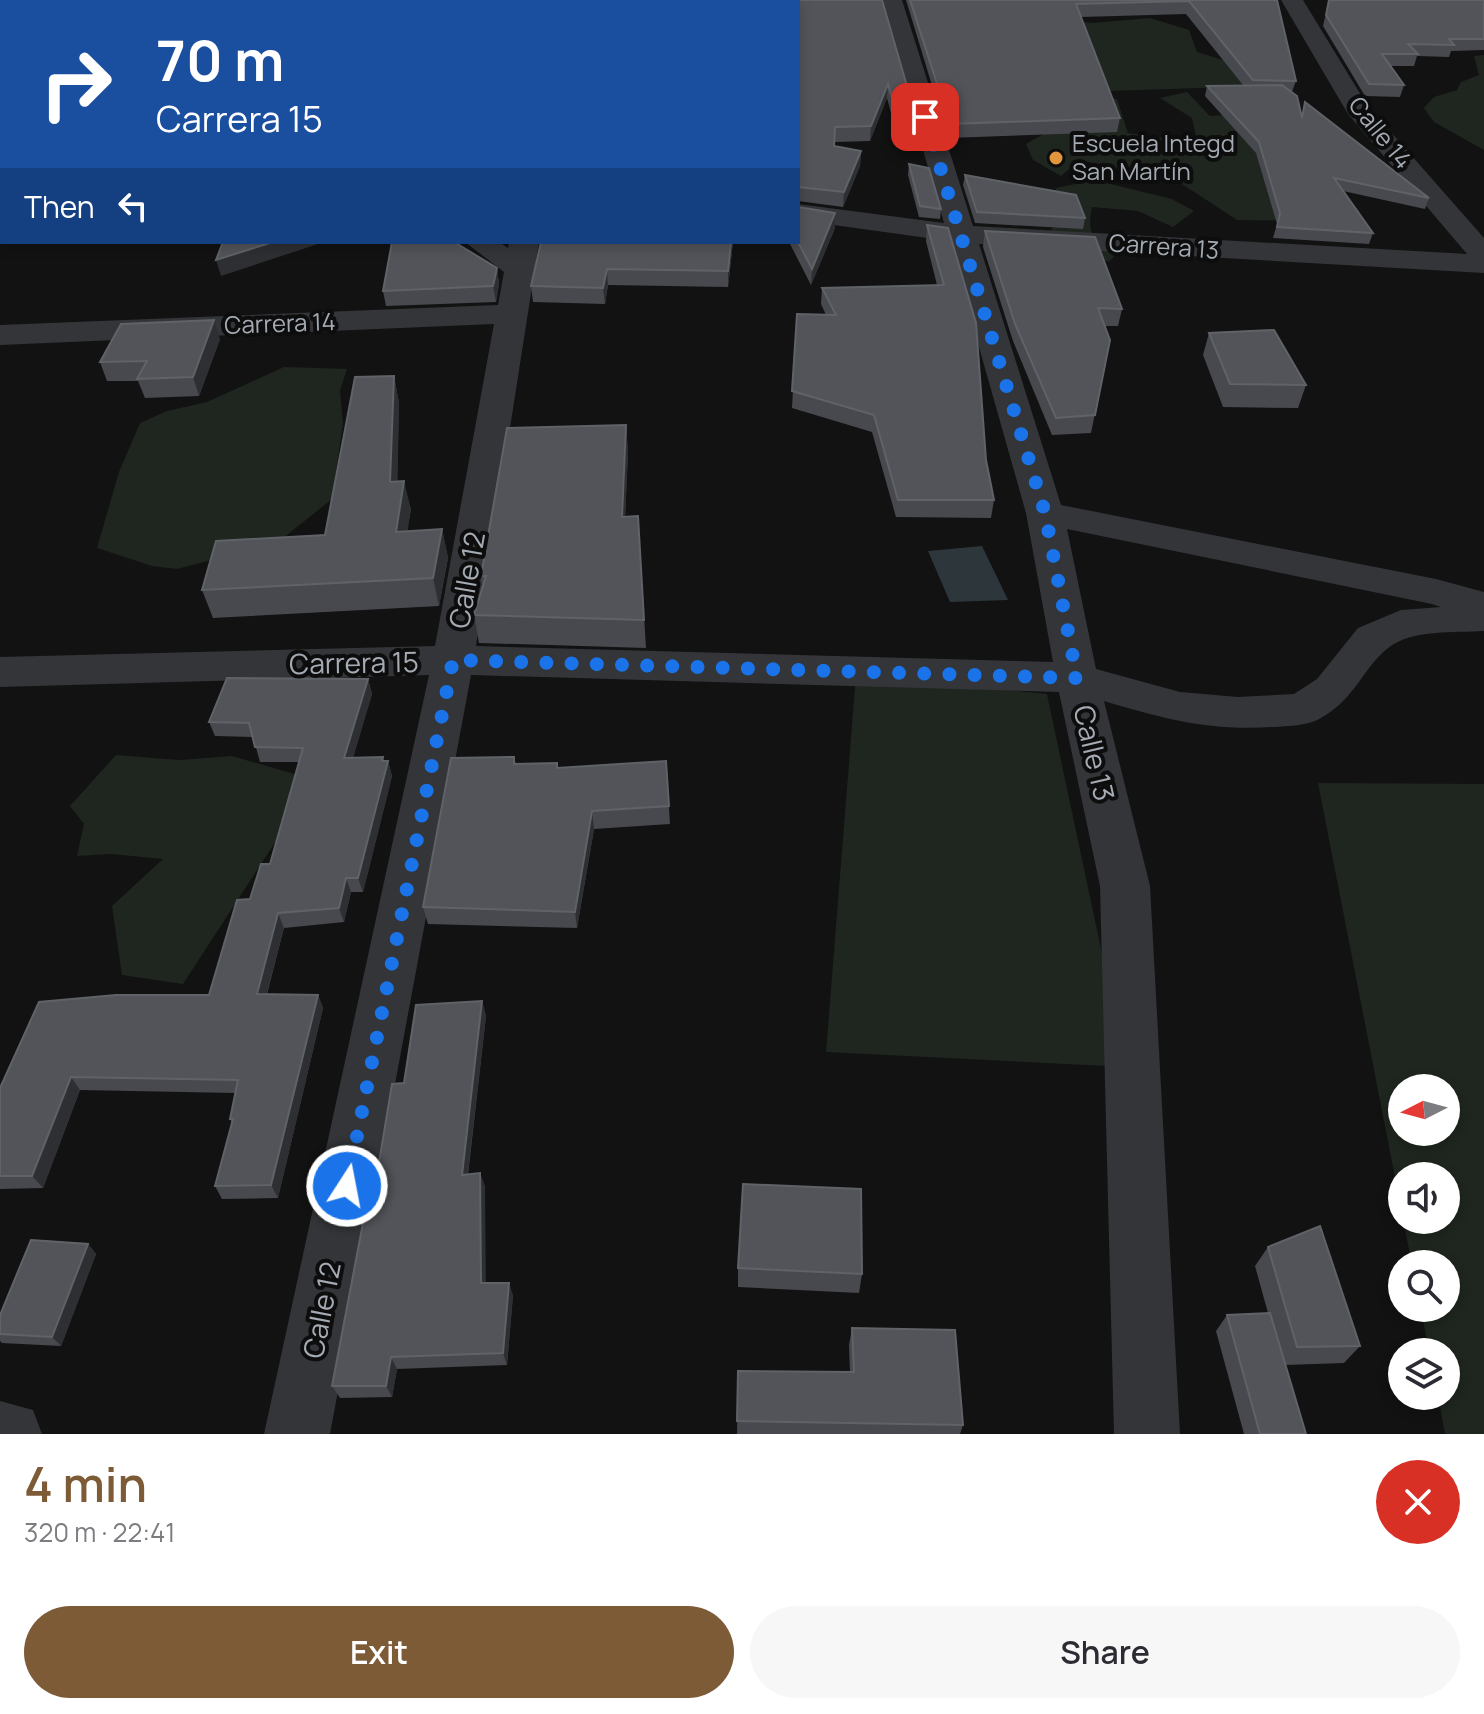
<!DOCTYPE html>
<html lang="en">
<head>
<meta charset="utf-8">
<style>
  :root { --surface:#fff; --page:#f7f7f7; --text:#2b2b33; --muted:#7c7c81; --accent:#7d5b37 }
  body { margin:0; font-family:Manrope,sans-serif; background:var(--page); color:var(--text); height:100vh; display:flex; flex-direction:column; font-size:30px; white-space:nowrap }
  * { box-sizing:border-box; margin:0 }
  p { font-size:26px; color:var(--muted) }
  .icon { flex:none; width:44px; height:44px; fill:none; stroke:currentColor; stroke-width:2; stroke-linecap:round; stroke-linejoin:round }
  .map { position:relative; height:1434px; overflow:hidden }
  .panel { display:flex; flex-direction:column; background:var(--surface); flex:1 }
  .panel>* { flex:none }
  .guide { position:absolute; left:0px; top:0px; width:800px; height:244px; box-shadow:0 4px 12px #0003; background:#1a4fa0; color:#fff; overflow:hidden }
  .needle { width:52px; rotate:264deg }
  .tools { position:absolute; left:1388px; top:1074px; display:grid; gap:16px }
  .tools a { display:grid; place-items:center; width:72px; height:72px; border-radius:50%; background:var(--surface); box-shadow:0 4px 12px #0003; font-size:40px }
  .pin { position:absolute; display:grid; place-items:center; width:68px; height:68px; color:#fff; margin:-34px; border-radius:16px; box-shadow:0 4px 12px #0006 }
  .me { position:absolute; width:88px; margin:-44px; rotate:11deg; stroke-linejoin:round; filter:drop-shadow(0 0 6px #0008) }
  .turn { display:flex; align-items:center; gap:28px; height:168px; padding:0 24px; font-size:36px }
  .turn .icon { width:104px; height:104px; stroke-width:2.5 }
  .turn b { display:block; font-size:56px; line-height:68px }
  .then { display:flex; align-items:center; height:76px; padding:0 24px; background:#0003; gap:16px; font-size:30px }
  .round { display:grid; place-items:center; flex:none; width:84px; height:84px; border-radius:42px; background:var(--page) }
  .summary { display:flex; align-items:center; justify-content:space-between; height:136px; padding:0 24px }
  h1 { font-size:48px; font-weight:600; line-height:60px; color:var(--accent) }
  .cta { display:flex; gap:16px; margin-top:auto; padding:16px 24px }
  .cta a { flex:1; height:92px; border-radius:48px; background:var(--accent); color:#fff; font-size:32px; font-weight:600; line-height:92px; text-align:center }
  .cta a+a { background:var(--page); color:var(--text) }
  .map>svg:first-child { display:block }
  .green { fill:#1e261f; fill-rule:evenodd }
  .water { fill:#2c363b }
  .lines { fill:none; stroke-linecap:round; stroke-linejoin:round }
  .street { fill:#333538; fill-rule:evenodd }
  .wall { fill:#48494e }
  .shaded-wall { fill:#2e2f32 }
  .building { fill:#525459; stroke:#5f6267; stroke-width:2 }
  .route { stroke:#1a73e8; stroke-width:14; stroke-dasharray:0 25.2 }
  .poi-dot { fill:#e1953c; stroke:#0d0d0e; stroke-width:3 }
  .labels { text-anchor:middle; stroke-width:8; stroke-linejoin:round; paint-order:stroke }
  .far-street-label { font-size:24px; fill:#a4abb3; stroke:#0d0d0e }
  .far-poi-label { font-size:24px; fill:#a4abb3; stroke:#0d0d0e; text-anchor:start }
  .street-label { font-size:28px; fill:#a4abb3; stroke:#0d0d0e }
</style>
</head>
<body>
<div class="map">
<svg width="1484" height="1434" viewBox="0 0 1484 1434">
  <rect width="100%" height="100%" fill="#121213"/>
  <g class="green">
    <polygon points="1038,17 1092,23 1150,18 1189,30 1197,52 1226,61 1261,86 1050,93"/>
    <polygon points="1484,55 1484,150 1434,122 1424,108 1434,97 1457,90 1461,82 1479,75 1474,56"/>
    <polygon points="1187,92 1210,116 1268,112 1326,221 1237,220 1182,184 1080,160 1061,176 1033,160 1026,144 1054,128 1055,96 1117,99 1128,133 1165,138 1196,136 1192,118 1160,98"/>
    <path d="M1094,180L1172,199L1194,211L1173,227L1138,211L1092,207C1086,238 1094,238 1120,249L1110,261L1061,264L1036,255L1059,217L1056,188Z"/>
    <polygon points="284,367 347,369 340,391 343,424 332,499 277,543 177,569 152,566 97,548 119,472 140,423 167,411 207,402"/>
    <polygon points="856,675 1047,694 1126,1067 826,1052"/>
    <polygon points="116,755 179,760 232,756 315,780 310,810 274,844 183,984 122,975 112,906 163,859 111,854 77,856 84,824 70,806"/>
    <path d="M1318,783L1484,784V1434H1445L1438,1396H1446V1352H1429L1421,1308H1446V1264H1412L1403,1220H1446V1176H1402V1213ZM1402,1088H1446V1132H1402Z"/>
  </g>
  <polygon class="water" points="982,546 1008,600 950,602 928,551"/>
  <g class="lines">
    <g class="street">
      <path d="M880,0H902L973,226L1467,254L1348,114L1281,0H1303L1367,105L1484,238V273L979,244L1061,505L1436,579L1484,592V631C1455,633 1412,629 1388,648C1362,669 1356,698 1321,718C1307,726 1289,726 1273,727C1208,731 1165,719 1104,701L1150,886L1180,1434H1114L1100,886L1059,692L471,675L330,1434H264L429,675L0,687V657L435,646L494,324L0,345V325L498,305L504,272L465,242H499L508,248L509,242H539L476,646L1053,662L1026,513L949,241L798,220V204L944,223ZM1067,529L1432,604L1441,607L1401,610L1358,628L1317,679L1294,694L1238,697L1180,692L1096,669Z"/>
      <rect x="0" y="119" width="2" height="16"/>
      <polygon points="0,180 2,180 0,200"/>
      <polygon points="0,1401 33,1410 42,1434 0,1434"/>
    </g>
  </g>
  <g class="wall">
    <polygon points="0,0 882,0 918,124 917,139 898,140 887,98 870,141 835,142 834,146 861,151 860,166 843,207 798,201 798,2 2,2 2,121 0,116"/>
    <polygon points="906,0 1277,0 1296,81 1292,92 1302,117 1429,198 1425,209 1343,191 1373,233 1369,244 1273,238 1277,224 1256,153 1205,96 1207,86 1243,85 1186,14 1081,17 1120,118 1117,132 948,138"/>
    <polygon points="1329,0 1484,0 1484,50 1451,51 1449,57 1417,56 1414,66 1391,66 1404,85 1400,97 1365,96 1323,26"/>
    <polygon points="909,164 941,209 940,219 919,217 908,175"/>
    <polygon points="965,175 1085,218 1083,229 975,223 963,185"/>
    <polygon points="835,213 835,228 811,285 789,242 798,242"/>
    <polygon points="927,225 948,228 986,460 994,500 991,518 896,517 872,432 792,408 797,314 826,315 821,304 822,288 937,285 926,241"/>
    <polygon points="985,231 1122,309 1118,326 1104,326 1110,340 1091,433 1052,435 1013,341 983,247"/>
    <polygon points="733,242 728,287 608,285 605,304 533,302 531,286"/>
    <polygon points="497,268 499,284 496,302 386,306 383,291"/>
    <polygon points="1209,333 1306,385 1298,408 1223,407 1203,355"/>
    <polygon points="220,339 199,396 145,398 138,381 107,381 100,362"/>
    <polygon points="394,376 399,403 397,482 411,509 407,531 442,529 448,558 439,606 213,618 202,590 325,535"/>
    <polygon points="626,425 628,452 625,517 638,516 646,648 479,643 474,615 482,586 481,576"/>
    <polygon points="368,679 372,694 353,757 388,761 392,776 363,892 351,892 344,922 284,928 267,994 318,995 323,1008 278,1198 222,1199 215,1186 232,1123 230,1119 235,1093 80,1090 43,1188 0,1189 0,1088 209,995 250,899 270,864 299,762 260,762 253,737 215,736 209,722"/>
    <polygon points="514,757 516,764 557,763 558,768 666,761 670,824 594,829 577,928 428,924 423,907"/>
    <polygon points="482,1001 486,1016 468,1175 480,1173 485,1187 485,1283 513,1295 507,1365 397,1369 392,1397 340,1398 332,1386 376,1181"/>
    <polygon points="88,1244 96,1254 61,1346 2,1343 0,1341 0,1315"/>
    <polygon points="1268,1247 1360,1346 1344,1363 1285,1365 1306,1434 1244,1434 1216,1331 1227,1315 1268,1313 1255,1266"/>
    <polygon points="738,1268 862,1274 859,1293 738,1287"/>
    <polygon points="852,1328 963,1425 960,1434 737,1434 738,1371 850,1372 849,1345"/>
  </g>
  <g class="shaded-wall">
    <polygon points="888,84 887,98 870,141 871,126"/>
    <polygon points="861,151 860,166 843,207 844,192"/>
    <polygon points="835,213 835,228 811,285 812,269"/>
    <polygon points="273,242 324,242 221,276 216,260"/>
    <polygon points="731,242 733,242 728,287 728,271"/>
    <polygon points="497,268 499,284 496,302 493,286"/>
    <polygon points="607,269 608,285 605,304 603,288"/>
    <polygon points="214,320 220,339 199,396 193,377"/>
    <polygon points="394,376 399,403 397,510 390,482"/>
    <polygon points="626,425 628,452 624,545 622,517"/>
    <polygon points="404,481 411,509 403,560 396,532"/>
    <polygon points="442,529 448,558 439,606 433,578"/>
    <polygon points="368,679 372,694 349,772 344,758"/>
    <polygon points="383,757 386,768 388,761 392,776 363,892 358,878"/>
    <polygon points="592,811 594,829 577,928 575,912"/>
    <polygon points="346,878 351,892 344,922 339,908"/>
    <polygon points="278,913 284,928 263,1007 257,994"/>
    <polygon points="318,995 323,1008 278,1198 271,1185"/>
    <polygon points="482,1001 486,1016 466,1189 462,1175"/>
    <polygon points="71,1077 80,1090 43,1188 32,1176"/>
    <polygon points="480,1173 485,1187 486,1296 481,1283"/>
    <polygon points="88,1244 96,1254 61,1346 52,1337"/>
    <polygon points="509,1283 513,1295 507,1365 503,1353"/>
    <polygon points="391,1357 397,1369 392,1397 386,1386"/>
  </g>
  <g class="building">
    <polygon points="0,0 882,0 918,124 900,125 888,84 871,126 835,127 834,146 861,151 844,192 798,187 798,2 2,2 2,114 0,114"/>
    <polygon points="910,0 1277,0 1296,81 1253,80 1189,1 1076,4 1120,118 950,124"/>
    <polygon points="1329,0 1484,0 1484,39 1449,39 1454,45 1408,44 1418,54 1382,54 1404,85 1369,84 1326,15"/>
    <polygon points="1282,85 1297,96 1302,118 1305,102 1429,198 1334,178 1373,233 1277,227 1280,213 1259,142 1207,86"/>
    <polygon points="909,164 929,168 941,209 920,206"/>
    <polygon points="965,175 1076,195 1085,218 977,212"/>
    <polygon points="798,207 835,213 812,269 798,242"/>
    <polygon points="927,225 948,228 976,323 986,460 994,500 898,500 874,415 792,391 797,314 836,315 822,288 944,285"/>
    <polygon points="985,231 1095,237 1122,309 1098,308 1110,340 1095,415 1056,418 1015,324"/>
    <polygon points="223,242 273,242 216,260"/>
    <polygon points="392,242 454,242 497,268 493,286 383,291"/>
    <polygon points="541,242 731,242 728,271 607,269 603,288 531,286"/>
    <polygon points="214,320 193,377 137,379 147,361 100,362 121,324"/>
    <polygon points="1274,330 1306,385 1230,384 1209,333"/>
    <polygon points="394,376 390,482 404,481 396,532 442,529 433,578 202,590 216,541 325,535 355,377"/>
    <polygon points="626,425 622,517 638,516 644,620 474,615 486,576 481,576 507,428"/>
    <polygon points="227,678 368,679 344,758 383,757 382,761 388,761 358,878 346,878 339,908 278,913 257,994 318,995 271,1185 215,1186 233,1119 230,1119 238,1080 71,1077 32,1176 0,1176 0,1088 39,1002 116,995 209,995 237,900 250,899 261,864 270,864 303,748 255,747 249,723 209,722"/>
    <polygon points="514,757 514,764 557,763 557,768 666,761 669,806 592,811 575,912 423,907 451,758"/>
    <polygon points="482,1001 462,1175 480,1173 481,1283 509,1283 503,1353 391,1357 386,1386 332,1386 371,1181 376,1181 392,1084 404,1083 416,1005"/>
    <polygon points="743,1184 861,1189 862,1274 738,1268"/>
    <polygon points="1320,1226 1360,1346 1297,1347 1268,1247"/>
    <polygon points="31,1240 88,1244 52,1337 0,1334 0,1315"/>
    <polygon points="1270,1313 1306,1434 1260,1434 1227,1315"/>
    <polygon points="852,1328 955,1330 963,1425 737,1421 738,1371 854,1372"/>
  </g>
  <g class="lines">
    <polyline class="route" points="347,1186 453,660 1077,678 1045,513 925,117"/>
  </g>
  <circle class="poi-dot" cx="1056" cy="158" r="8"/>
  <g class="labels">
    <g class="far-street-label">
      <text transform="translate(1380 133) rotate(51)" y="8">Calle 14</text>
      <text transform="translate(1164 247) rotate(4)" y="8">Carrera 13</text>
      <text transform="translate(280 324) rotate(-2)" y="8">Carrera 14</text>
    </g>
    <g class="far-poi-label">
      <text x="1072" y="152">Escuela Integd<tspan x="1072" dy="28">San Martín</tspan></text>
    </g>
    <g class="street-label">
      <text transform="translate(467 580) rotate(-80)" y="10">Calle 12</text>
      <text transform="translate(354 663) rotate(-1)" y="10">Carrera 15</text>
      <text transform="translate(1094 753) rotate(77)" y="10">Calle 13</text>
      <text transform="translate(322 1310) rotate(-79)" y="10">Calle 12</text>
    </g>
  </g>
</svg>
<div class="tools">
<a><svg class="needle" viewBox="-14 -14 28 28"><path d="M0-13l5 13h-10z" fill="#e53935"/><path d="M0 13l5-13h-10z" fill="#7c7c81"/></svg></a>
<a><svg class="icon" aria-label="sound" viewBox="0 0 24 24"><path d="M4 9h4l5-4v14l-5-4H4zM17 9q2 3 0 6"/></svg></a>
<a><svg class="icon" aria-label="search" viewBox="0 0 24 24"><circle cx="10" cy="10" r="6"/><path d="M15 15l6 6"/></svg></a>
<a><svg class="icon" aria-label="layers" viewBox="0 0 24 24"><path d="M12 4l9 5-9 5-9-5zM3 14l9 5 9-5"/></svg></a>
</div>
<div class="pin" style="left:925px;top:117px;background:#d93025"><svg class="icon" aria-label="arrive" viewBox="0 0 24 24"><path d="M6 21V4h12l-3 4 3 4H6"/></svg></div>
<svg class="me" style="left:347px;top:1186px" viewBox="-20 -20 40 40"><circle r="17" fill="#1a73e8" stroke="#fff" stroke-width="3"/><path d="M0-11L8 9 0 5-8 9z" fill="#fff"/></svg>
<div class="guide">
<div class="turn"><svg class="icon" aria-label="right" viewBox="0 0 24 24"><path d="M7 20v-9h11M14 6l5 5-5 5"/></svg><div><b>70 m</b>Carrera 15</div></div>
<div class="then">Then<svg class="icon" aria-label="left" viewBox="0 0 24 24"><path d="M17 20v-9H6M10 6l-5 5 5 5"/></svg></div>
</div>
</div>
<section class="panel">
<div class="summary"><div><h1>4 min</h1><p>320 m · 22:41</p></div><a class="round" style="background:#d93025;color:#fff"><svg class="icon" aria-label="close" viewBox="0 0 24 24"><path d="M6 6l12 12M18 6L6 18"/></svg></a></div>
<div class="cta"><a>Exit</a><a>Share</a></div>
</section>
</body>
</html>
